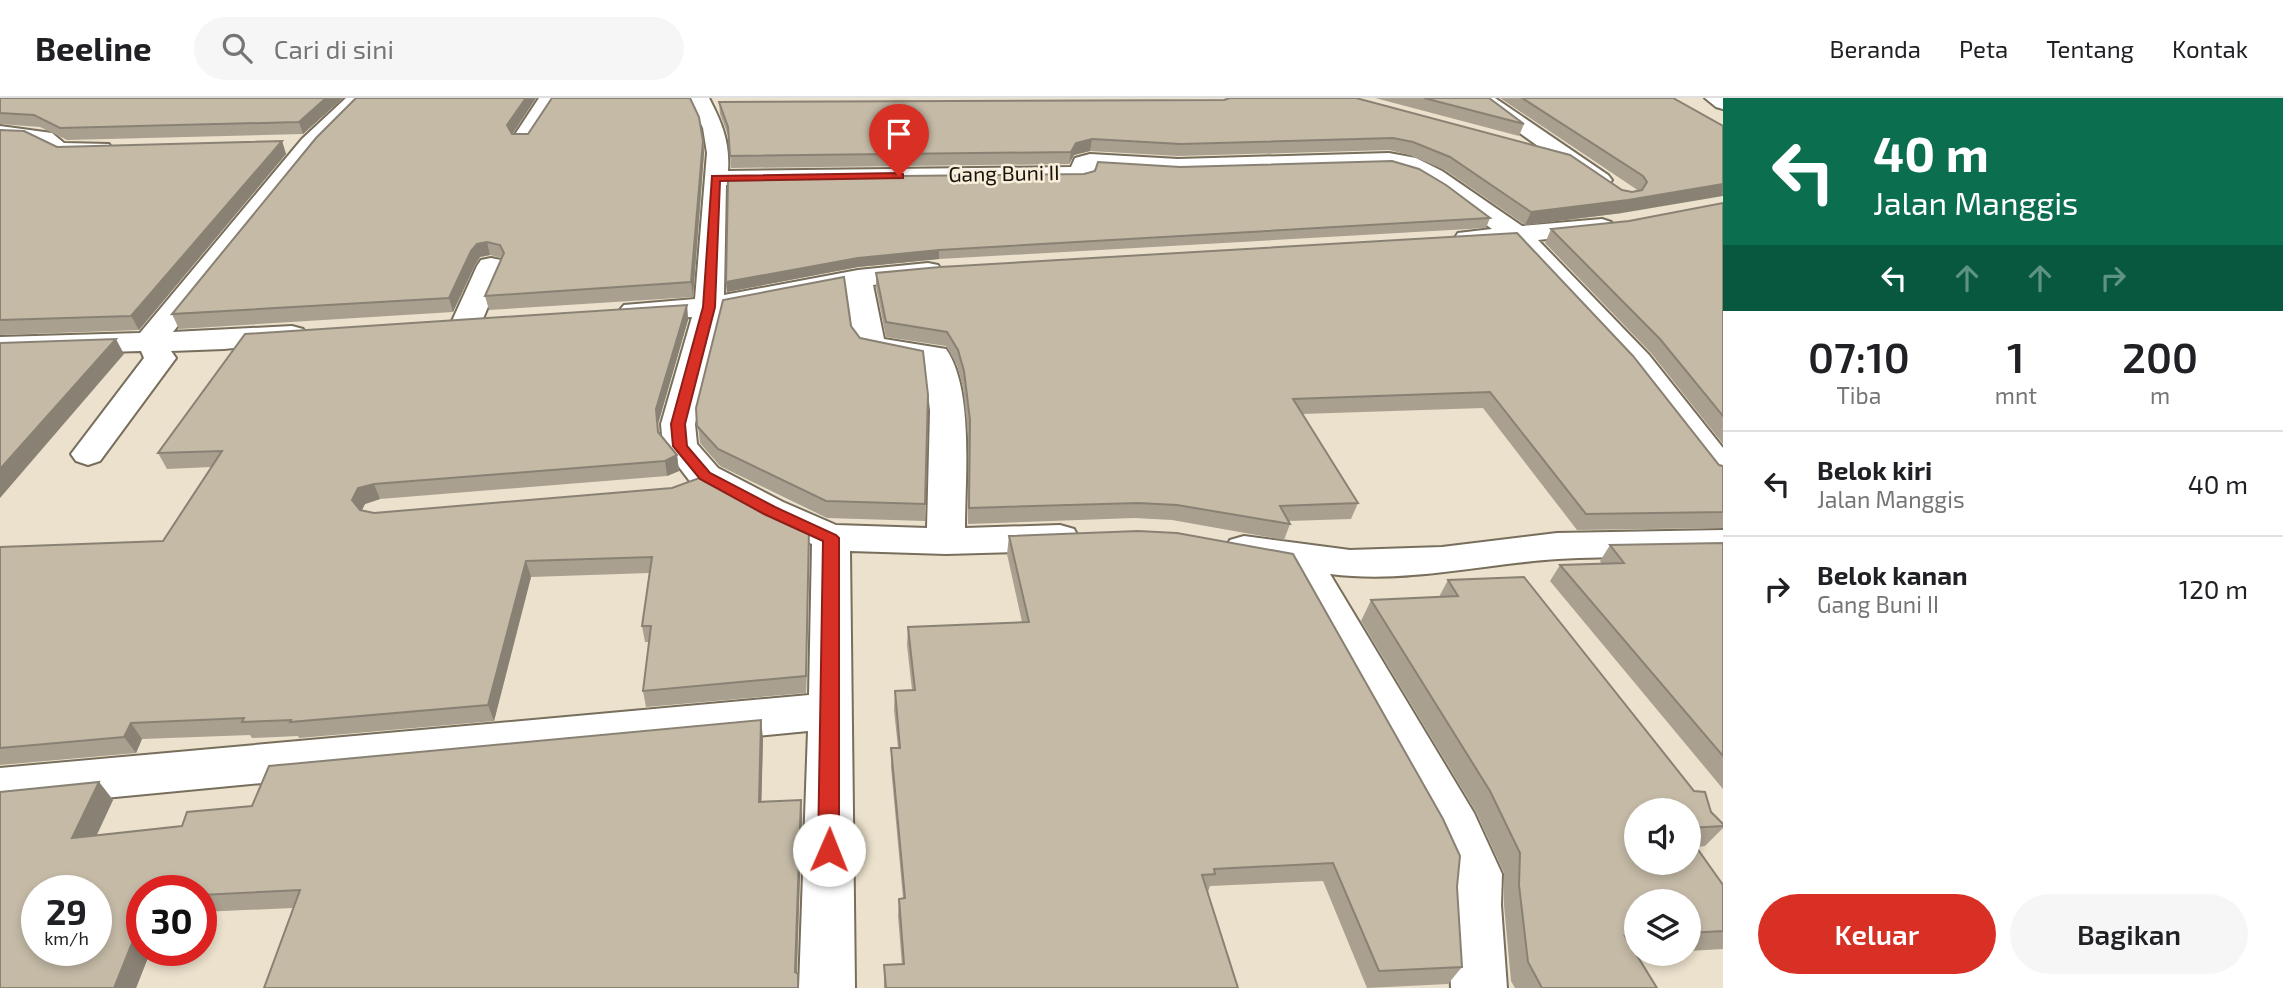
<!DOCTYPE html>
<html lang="id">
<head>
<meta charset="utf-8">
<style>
  :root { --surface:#fff; --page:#f6f6f6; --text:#202124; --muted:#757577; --line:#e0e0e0; --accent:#d93025 }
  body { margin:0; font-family:"Exo 2",sans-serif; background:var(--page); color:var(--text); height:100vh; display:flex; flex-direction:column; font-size:26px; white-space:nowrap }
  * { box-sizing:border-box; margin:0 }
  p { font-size:23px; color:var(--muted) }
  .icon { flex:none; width:38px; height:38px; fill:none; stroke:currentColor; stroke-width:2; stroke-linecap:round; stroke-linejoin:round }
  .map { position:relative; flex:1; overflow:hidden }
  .drawer { display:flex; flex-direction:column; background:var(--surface); width:560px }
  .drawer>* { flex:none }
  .banner { background:#0b6e4f; color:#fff; overflow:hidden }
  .buttons { position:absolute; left:1624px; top:700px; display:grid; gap:14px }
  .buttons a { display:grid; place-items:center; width:77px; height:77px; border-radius:50%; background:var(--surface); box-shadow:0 4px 10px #0003; font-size:35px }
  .speed { position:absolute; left:21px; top:777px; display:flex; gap:14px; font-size:35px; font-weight:700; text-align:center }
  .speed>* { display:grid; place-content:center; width:91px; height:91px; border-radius:50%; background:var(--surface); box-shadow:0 4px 10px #0003; line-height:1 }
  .speed small { font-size:18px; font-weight:400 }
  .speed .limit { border:10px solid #d22; background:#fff; color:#111 }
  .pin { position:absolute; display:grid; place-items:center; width:60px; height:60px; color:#fff; margin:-72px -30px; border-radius:50% 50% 50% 0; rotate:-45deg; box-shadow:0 0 7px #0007 }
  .pin .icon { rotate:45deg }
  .me { position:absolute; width:77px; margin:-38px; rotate:1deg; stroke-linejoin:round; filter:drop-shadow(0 0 5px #0008) }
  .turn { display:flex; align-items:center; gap:24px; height:147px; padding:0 35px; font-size:32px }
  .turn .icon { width:91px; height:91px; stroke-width:2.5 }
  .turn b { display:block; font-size:49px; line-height:60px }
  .lanes { display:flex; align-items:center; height:66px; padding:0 35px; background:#0003; justify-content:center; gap:35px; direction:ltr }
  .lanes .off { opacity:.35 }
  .eta { display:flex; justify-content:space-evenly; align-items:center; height:119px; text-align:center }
  .eta b { font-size:42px; font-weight:600; line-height:49px }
  .button { display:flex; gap:14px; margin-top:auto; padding:14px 35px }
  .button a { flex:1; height:80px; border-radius:42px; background:var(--accent); color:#fff; font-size:28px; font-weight:600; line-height:80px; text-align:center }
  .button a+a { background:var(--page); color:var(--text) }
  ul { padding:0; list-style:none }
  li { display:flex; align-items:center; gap:21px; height:105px; padding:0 35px; border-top:2px solid var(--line) }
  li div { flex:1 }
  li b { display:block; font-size:26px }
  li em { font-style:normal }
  header { display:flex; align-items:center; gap:42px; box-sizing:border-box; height:98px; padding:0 35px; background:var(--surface); border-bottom:2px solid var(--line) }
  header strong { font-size:33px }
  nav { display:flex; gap:38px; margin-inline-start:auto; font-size:24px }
  .search { width:490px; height:63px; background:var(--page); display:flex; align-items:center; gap:18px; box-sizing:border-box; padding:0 24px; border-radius:38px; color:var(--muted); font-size:26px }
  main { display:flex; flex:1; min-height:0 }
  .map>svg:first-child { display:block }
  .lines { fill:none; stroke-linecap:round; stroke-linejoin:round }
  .minor-casing { stroke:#776e5c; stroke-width:4 }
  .minor { fill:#fff; fill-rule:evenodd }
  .wall { fill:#a9a08f; fill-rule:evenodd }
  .shaded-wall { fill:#898274 }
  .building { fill:#c4baa6; stroke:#898274; stroke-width:2; fill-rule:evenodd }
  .route { fill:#d93025; stroke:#8d1f18; stroke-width:2 }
  .labels { text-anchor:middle; stroke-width:5; stroke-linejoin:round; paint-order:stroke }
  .far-street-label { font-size:21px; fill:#16120b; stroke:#f8eed9 }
</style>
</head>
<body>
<header>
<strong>Beeline</strong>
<div class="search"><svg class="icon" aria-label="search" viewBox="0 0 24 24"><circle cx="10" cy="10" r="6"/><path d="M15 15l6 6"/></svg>Cari di sini</div>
<nav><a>Beranda</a><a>Peta</a><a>Tentang</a><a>Kontak</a></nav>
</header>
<main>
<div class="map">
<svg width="1723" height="890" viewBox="0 0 1723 890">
  <rect width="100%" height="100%" fill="#ebe1cc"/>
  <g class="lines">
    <defs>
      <g id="minor">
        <polygon points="346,0 368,0 318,51 173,234 292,228 303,231 307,237 303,243 224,251 171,253 176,260 100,363 88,367 76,363 71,356 144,260 141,253 0,257 0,239 140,235 302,41"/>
        <polygon points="539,0 559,0 531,46 515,46 512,41"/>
        <path d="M689,0H709C722,25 730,44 728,73L1071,69L1075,60L1090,56L1178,61L1389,55L1416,60L1442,73L1522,128L1602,121L1611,124L1615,129L1611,134L1538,142L1649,257L1723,350V384L1710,381L1627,271L1511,145L1467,149L1458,147L1454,141L1458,135L1492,131C1461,109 1427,75 1389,69L1178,75L1095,70L1091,81L1083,83L726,87L724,197L858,172L928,165L938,167L942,173L938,179L873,187L884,241L946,251C974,291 965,381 965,430L1060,427L1074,431L1079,440L1074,449L1060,453L946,456L850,453L855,890H799L808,633L0,710V670L809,597L812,446L757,422L692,386L663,348L661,326L692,219L634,222L624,219L619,213L624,207L695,201L707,55L703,30ZM846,191L854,243L862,254L925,267L930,313L927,430L836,427L783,404L718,370L697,346L695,326L722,215Z"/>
        <polygon points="1471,0 1495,0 1608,77 1612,82 1608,87 1600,89 1592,87"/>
        <polygon points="1705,0 1723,0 1723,11 1716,9"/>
        <path d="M0,28L52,35L64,45L109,46L112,51L109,56C85,62 54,63 36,45L0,42Z"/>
        <polygon points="491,160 501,162 505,168 482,223 477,229 467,232 457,229 452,223 477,168 481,162"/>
        <path d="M1723,432V458C1668,459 1613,458 1558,461C1482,466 1406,486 1330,476L1474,715L1502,776L1501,807L1507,890H1451L1447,807L1450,776L1434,738L1287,470L1230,460L1225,451L1230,442L1244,438L1350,452L1442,449L1557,435Z"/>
      </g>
    </defs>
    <use href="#minor" class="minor-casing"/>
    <use href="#minor" class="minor"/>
  </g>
  <g class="wall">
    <polygon points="0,0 343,0 303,36 67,42 40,29 0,26"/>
    <polygon points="356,0 536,0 512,36 703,43 704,55 693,199 489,212 485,198 502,160 490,157 480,159 475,167 453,214 179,231 172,216"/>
    <polygon points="1375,0 1489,0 1524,26 1519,38"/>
    <polygon points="1500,0 1673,0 1723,28 1622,115 1525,127 1445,72 1409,57 1389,52 1178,58 1090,53 1074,57 1069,66 731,70 729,40 720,16 719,4 1224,2 1632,94 1638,93 1636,91"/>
    <polygon points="0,32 57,49 282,43 286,56 139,232 0,237"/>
    <polygon points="728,80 1490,120 1486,130 939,161 858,169 727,194 726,184"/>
    <polygon points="1723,105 1723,346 1651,255 1545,145 1551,131 1629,123"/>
    <polygon points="1517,135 1719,367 1723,368 1723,430 1577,432 1483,310 1302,316 1358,405 1351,421 1288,423 1290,426 1284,442 1172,422 1134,420 968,426 968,337 963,289 957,267 946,248 886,239 876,189 876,175"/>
    <polygon points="687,207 688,222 658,326 659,335 677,357 679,373 667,378 380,401 365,406 362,412 374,415 809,448 806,595 646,609 643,593 649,544 645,544 642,528 649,475 531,479 494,623 299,640 298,638 252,640 250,637 142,641 136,655 0,667 0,449 163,443 211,369 167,371 158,355"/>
    <polygon points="851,228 925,406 925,423 827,420 720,368 700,345 696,310"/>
    <polygon points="1009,438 1457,789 1462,869 1448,886 1367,890 1323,783 1210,788 1208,794 1238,890 884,890 884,867 902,867 898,818 899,801 903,800 891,669 891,650 898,650 894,612 895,593 912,592 907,547 908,529 1022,524 1007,456"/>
    <polygon points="1723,445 1723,691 1550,483 1560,467 1602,466 1600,463 1610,447"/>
    <path d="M1448,482L1711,714L1723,726V730L1705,748L1696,749L1723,787V851L1689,853V803H1636V856H1640H1636L1657,890H1515L1511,883L1504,807V775L1476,714L1361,523L1371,502L1439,499ZM1636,712H1689V765Z"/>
    <polygon points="763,640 761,704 801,702 802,719 797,876 293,810 201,814 201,793 142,793 151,852 136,890 0,890 99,684 113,702 97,737 182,728 252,708"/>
  </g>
  <g class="shaded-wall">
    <polygon points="326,0 343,0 303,36 299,24"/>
    <polygon points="526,0 536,0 510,40 507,27"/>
    <polygon points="1092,41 1090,53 1074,57 1069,66 1071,54 1076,45"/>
    <polygon points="282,43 286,56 139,232 131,218"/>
    <polygon points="703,43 704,55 693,199 691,184"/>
    <polygon points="1723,86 1723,98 1622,115 1525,127 1531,114"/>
    <polygon points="487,144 490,157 480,159 475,167 453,214 449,200 471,153 477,146"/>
    <polygon points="939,152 939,161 858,169 727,194 726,184 858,160"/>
    <polygon points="687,207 688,222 658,326 661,350 656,311"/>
    <polygon points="116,241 124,256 0,400 0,371"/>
    <polygon points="677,357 679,373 667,378 665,363"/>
    <polygon points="374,386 380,401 365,406 359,417 352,402 358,390"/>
    <polygon points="809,432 809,448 806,595 806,578"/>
    <polygon points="526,463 531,479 494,623 488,607"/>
    <polygon points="761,622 763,640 761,721 759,704"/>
    <polygon points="131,625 142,641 136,655 124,639"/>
    <polygon points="99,684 113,702 87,757 72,740"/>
    <polygon points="801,702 802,719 796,890 795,874"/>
    <polygon points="142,820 142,852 151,852 136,890 114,890"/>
  </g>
  <g class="building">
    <polygon points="0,0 326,0 299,24 60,30 34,17 0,15"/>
    <polygon points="356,0 526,0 507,27 512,36 528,36 552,0 690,0 699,19 703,43 691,184 485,198 504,155 500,147 487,144 477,146 471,153 449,200 172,216 316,40"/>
    <polygon points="1230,0 1356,0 1570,57 1622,92 1632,94 1642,92 1647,84 1643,78 1522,0 1673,0 1723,28 1723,86 1628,102 1531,114 1450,59 1413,44 1393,40 1181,46 1092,41 1076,45 1071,54 730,58 728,29 719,4 1224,2"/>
    <polygon points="1424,0 1489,0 1524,26"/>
    <polygon points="0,32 24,33 57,49 282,43 131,218 0,222"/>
    <polygon points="1392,63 1419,71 1446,87 1490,120 939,152 858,160 726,184 728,80 1084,76 1095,73 1098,64 1180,69"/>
    <polygon points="1723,105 1723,318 1660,241 1551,131 1629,123"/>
    <polygon points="1517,135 1633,258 1719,367 1723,368 1723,414 1586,416 1490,294 1293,301 1358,405 1280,408 1290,426 1177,407 1138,405 969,410 970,322 964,273 958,252 947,234 886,224 876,175 940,169"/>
    <polygon points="844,179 851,228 860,240 923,253 928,297 925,406 826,403 718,351 697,328 696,310 723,202"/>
    <polygon points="687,207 656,311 658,334 677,357 665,363 374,386 358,390 352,402 360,412 374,415 672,390 702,379 754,408 809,432 806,578 643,593 651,528 642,528 652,459 526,463 488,607 290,624 291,622 242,624 244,620 131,625 124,639 0,650 0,449 163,443 222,353 158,355 245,236"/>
    <polygon points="116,241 0,371 0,245"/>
    <polygon points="1138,433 1177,435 1293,456 1443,721 1460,758 1457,789 1462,869 1379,873 1333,765 1214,771 1215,776 1202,777 1238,890 886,890 884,867 904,866 899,801 905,800 891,650 900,650 895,593 915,592 908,529 1029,524 1009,438"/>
    <polygon points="1723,445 1723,658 1560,467 1624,465 1610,447"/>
    <polygon points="1524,479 1694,693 1705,694 1711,714 1723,726 1723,728 1689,730 1689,712 1636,712 1636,765 1689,765 1689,739 1723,787 1723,833 1689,835 1689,803 1636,803 1636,838 1625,838 1657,890 1542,890 1528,864 1519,787 1520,755 1490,693 1371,502 1458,498 1448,482"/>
    <path d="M761,622L759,704L801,702L795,874L798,876V890H264L300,792L201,797V793H142V820L114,890H0V694L99,684L72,740L182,728L187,714L252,708L269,668ZM37,793H96V852H37Z"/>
  </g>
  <polygon class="route" points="899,75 903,76 903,80 720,83 715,209 685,326 687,348 710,375 775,409 836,437 839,440 839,752 836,758 829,761 822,758 818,752 823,443 764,416 700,381 673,348 671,326 703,209 712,78"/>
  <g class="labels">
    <g class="far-street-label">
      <text transform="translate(1004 76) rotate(-1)" y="7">Gang Buni II</text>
    </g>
  </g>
</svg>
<div class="buttons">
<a><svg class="icon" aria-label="sound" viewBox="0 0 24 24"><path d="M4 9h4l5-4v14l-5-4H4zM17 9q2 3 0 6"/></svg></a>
<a><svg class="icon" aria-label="layers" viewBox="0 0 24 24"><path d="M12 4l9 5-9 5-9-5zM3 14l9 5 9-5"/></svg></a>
</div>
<div class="speed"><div>29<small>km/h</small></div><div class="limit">30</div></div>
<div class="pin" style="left:899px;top:78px;background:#d93025"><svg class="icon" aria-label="arrive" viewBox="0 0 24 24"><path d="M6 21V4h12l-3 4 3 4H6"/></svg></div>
<svg class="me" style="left:829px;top:752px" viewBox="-20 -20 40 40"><circle r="19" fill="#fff"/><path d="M0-13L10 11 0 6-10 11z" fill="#d93025"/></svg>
</div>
<section class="drawer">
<div class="banner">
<div class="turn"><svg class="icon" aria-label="left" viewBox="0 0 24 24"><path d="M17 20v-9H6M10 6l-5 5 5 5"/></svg><div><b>40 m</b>Jalan Manggis</div></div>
<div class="lanes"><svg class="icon" aria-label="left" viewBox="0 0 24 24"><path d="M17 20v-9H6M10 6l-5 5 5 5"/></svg><svg class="icon off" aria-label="ahead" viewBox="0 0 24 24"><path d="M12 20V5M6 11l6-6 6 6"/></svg><svg class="icon off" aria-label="ahead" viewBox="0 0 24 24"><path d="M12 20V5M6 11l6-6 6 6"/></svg><svg class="icon off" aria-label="right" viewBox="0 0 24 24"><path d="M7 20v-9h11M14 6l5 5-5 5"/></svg></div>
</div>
<div class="eta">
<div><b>07:10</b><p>Tiba</p></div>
<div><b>1</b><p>mnt</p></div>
<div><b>200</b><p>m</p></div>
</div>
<ul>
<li><svg class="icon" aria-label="left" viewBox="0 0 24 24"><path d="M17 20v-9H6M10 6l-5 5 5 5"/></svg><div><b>Belok kiri</b><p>Jalan Manggis</p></div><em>40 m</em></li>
<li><svg class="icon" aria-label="right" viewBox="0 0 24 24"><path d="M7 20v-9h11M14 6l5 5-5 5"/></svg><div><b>Belok kanan</b><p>Gang Buni II</p></div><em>120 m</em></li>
</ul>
<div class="button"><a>Keluar</a><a>Bagikan</a></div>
</section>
</main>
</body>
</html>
